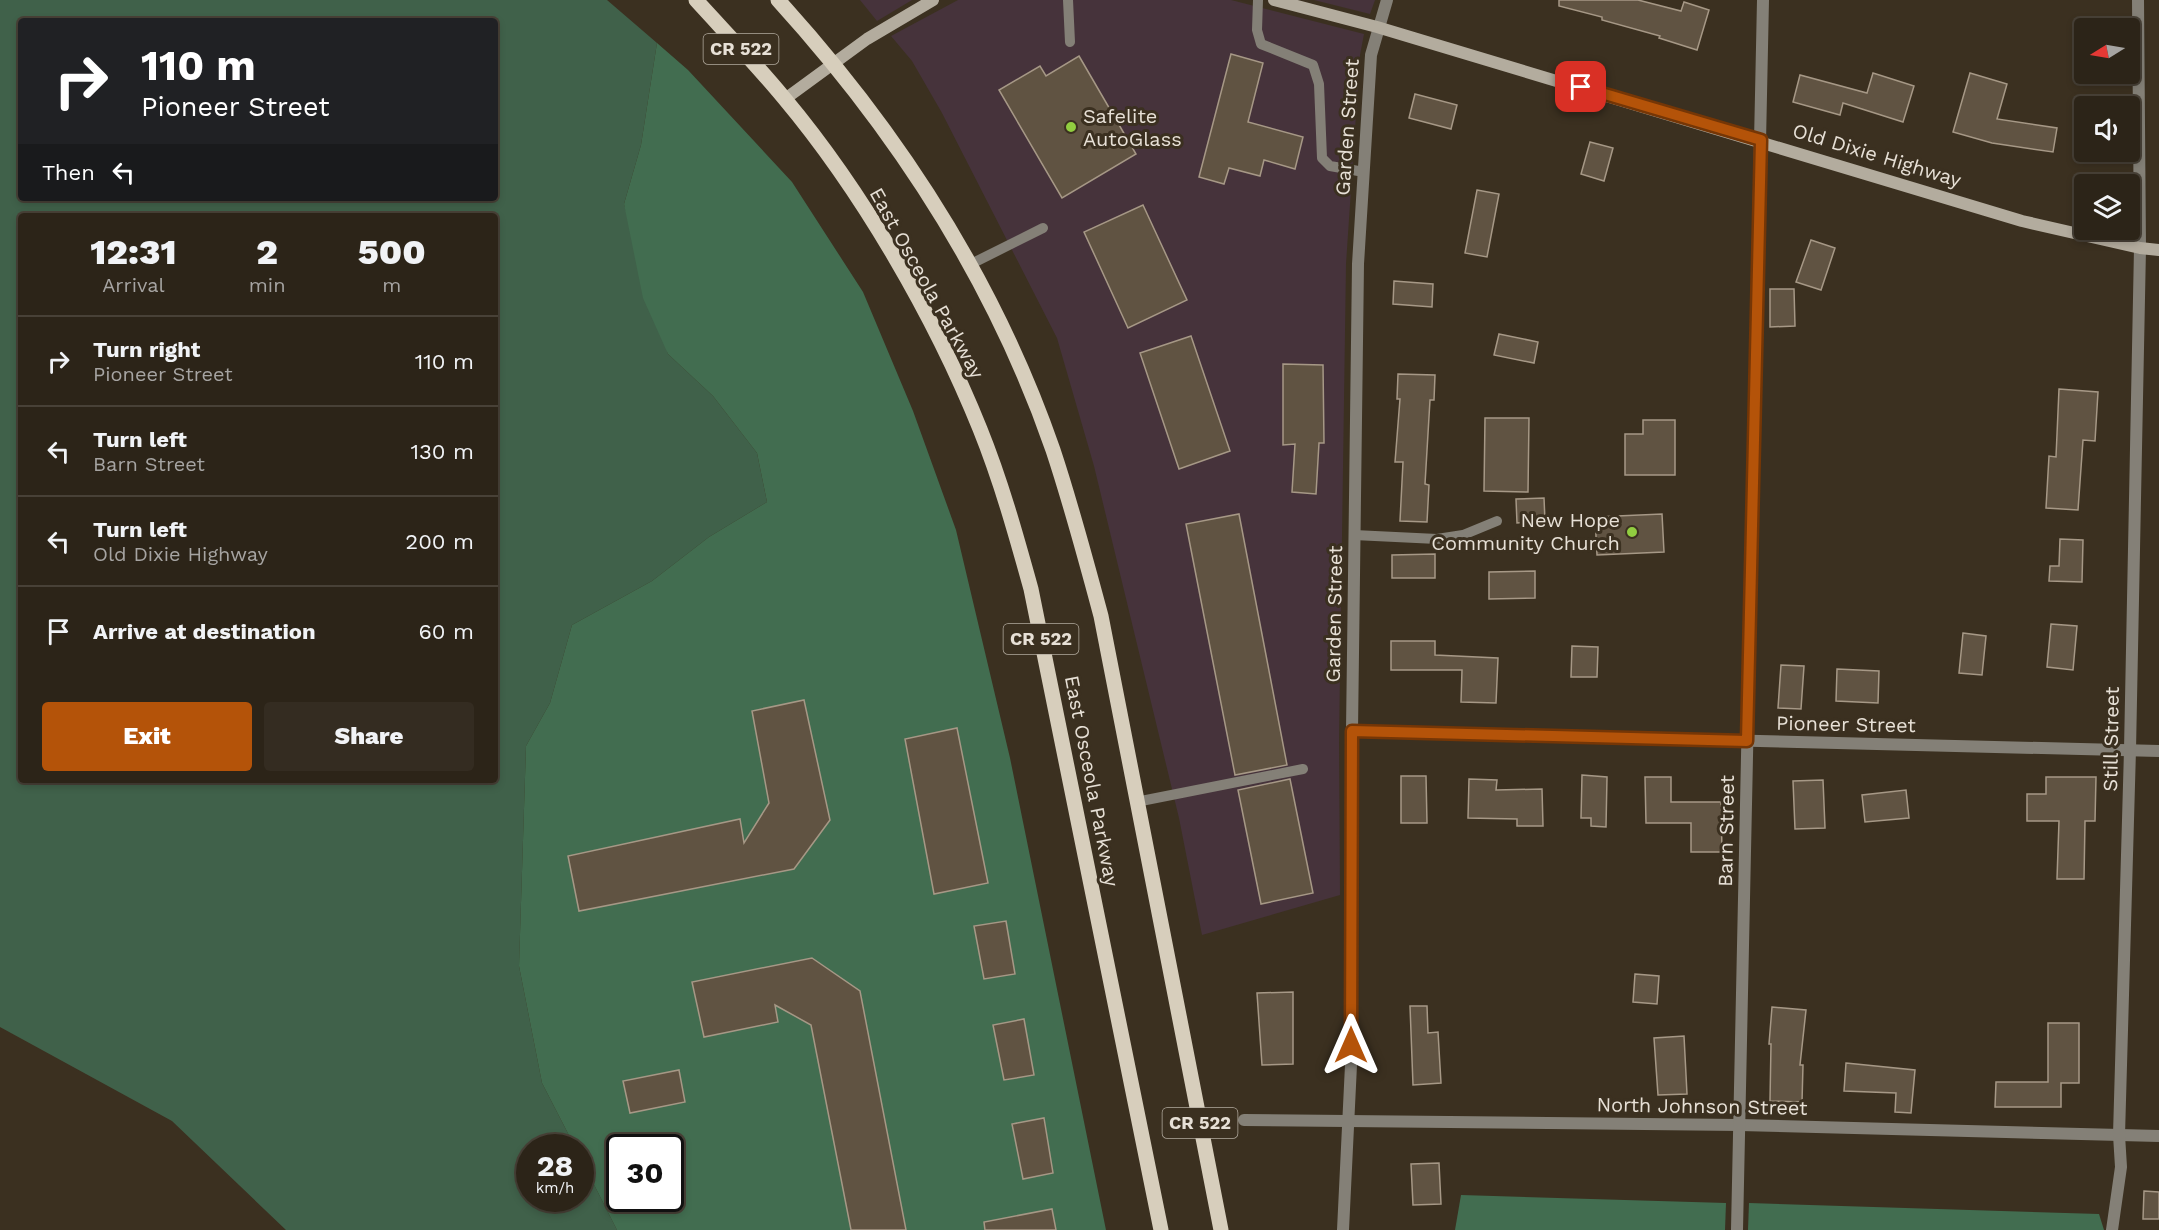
<!DOCTYPE html>
<html lang="en">
<head>
<meta charset="utf-8">
<style>
  :root { --surface:#2c2418; --page:#342c21; --text:#f1f3f6; --muted:#a6a4a2; --line:#484137; --accent:#b45309 }
  body { margin:0; font-family:"Work Sans",sans-serif; background:var(--page); color:var(--text); height:100vh; display:flex; flex-direction:column; font-size:22px; white-space:nowrap }
  * { box-sizing:border-box; margin:0 }
  p { font-size:20px; color:var(--muted) }
  .icon { flex:none; width:33px; height:33px; fill:none; stroke:currentColor; stroke-width:2; stroke-linecap:round; stroke-linejoin:round }
  .map { position:relative; flex:1; overflow:hidden }
  .sheet { position:absolute; left:18px; top:213px; width:480px; height:570px; display:flex; flex-direction:column; background:var(--surface); border-radius:6px; box-shadow:0 3px 9px #0003,0 0 0 2px var(--line) }
  .sheet>* { flex:none }
  .top-card { position:absolute; left:18px; top:18px; width:480px; height:183px; border-radius:6px; box-shadow:0 3px 9px #0003,0 0 0 2px var(--line); background:#202124; color:#fff; overflow:hidden }
  .needle { width:39px; rotate:259deg }
  .fabs { position:absolute; left:2074px; top:18px; display:grid; gap:12px }
  .fabs a { display:grid; place-items:center; width:66px; height:66px; border-radius:6px; background:var(--surface); box-shadow:0 3px 9px #0003,0 0 0 2px var(--line); font-size:30px }
  .speed { position:absolute; left:516px; top:1134px; display:flex; gap:12px; font-size:30px; font-weight:700; text-align:center }
  .speed>* { display:grid; place-content:center; width:78px; height:78px; border-radius:50%; background:var(--surface); box-shadow:0 3px 9px #0003,0 0 0 2px var(--line); line-height:1 }
  .speed small { font-size:15px; font-weight:400 }
  .speed .limit { border:3px solid #111; border-radius:9px; background:#fff; color:#111 }
  .pin { position:absolute; display:grid; place-items:center; width:51px; height:51px; color:#fff; margin:-26px; border-radius:12px; box-shadow:0 3px 9px #0006 }
  .me { position:absolute; width:66px; margin:-33px; rotate:0deg; stroke-linejoin:round; filter:drop-shadow(0 0 4px #0008) }
  .turn { display:flex; align-items:center; gap:21px; height:126px; padding:0 24px; font-size:27px }
  .turn .icon { width:78px; height:78px; stroke-width:2.5 }
  .turn b { display:block; font-size:42px; line-height:51px }
  .then { display:flex; align-items:center; height:57px; padding:0 24px; background:#0003; gap:12px; font-size:22px }
  .eta { display:flex; justify-content:space-evenly; align-items:center; height:102px; text-align:center }
  .eta b { font-size:36px; font-weight:800; line-height:42px }
  .primary-button { display:flex; gap:12px; margin-top:auto; padding:12px 24px }
  .primary-button a { flex:1; height:69px; border-radius:6px; background:var(--accent); color:#fff; font-size:24px; font-weight:800; line-height:69px; text-align:center }
  .primary-button a+a { background:var(--page); color:var(--text) }
  ul { padding:0; list-style:none }
  li { display:flex; align-items:center; gap:18px; height:90px; padding:0 24px; border-top:2px solid var(--line) }
  li div { flex:1 }
  li b { display:block; font-size:22px }
  li em { font-style:normal }
  .map>svg:first-child { display:block }
  .commercial { fill:#46333b }
  .green { fill:#40614a; fill-rule:evenodd }
  .forest { fill:#426d50; fill-rule:evenodd }
  .building { fill:#605342; stroke:#a69886; stroke-width:1.5 }
  .lines { fill:none; stroke-linecap:round; stroke-linejoin:round }
  .lane { stroke:#848077; stroke-width:10 }
  .street { stroke:#848077; stroke-width:12 }
  .secondary { stroke:#b3ac9e; stroke-width:12 }
  .primary { stroke:#d7cebc; stroke-width:15 }
  .route-casing { stroke:#753606; stroke-width:15 }
  .route { stroke:#b45309; stroke-width:10 }
  .poi-dot { fill:#91cd40; stroke:#3b3020; stroke-width:2 }
  .labels { text-anchor:middle; stroke-width:6; stroke-linejoin:round; paint-order:stroke }
  .shield { fill:#3b3020; stroke:#b3ab9f; stroke-width:1.5 }
  .shield-label { font-size:18px; font-weight:bold; fill:#e7e0d6 }
  .poi-label { font-size:20px; fill:#e7e0d6; stroke:#3b3020; text-anchor:start }
  .street-label { font-size:20px; fill:#e7e0d6; stroke:#3b3020 }
</style>
</head>
<body>
<div class="map">
<svg width="2159" height="1230" viewBox="0 0 2159 1230">
  <rect width="100%" height="100%" fill="#3b3020"/>
  <g class="commercial">
    <polygon points="860,0 912,0 877,21"/>
    <polygon points="958,0 1231,0 1364,34 1360,55 1346,264 1339,741 1340,895 1202,935 1179,818 1094,466 1057,338 942,113 912,61 891,36"/>
    <polygon points="1314,0 1375,0 1370,14"/>
  </g>
  <path class="green" d="M0,0H607L657,43L641,145L624,204L668,354L713,396L757,453L767,502L709,537L652,581L572,625L550,703L526,746L519,966L542,1083L575,1147L530,1148V1198H580L581,1159L617,1230H286L172,1121L0,1027ZM21,21H495V198H21ZM21,216H495V780H21Z"/>
  <g class="forest">
    <path d="M657,43L688,70L792,182L863,292L913,411L956,530L1010,758L1106,1230H617L581,1159L580,1148L575,1147L542,1083L519,966L526,746L550,703L572,625L652,581L709,537L767,502L757,453L713,396L668,354L643,298L624,204L641,145ZM620,1148H670V1198H620Z"/>
    <polygon points="1461,1195 1726,1203 1725,1230 1455,1230"/>
    <polygon points="1749,1203 2099,1214 2104,1230 1748,1230"/>
  </g>
  <g class="building">
    <polygon points="1559,0 1638,0 1681,11 1684,2 1709,10 1697,50 1659,38 1660,36 1602,20 1602,17 1559,6"/>
    <polygon points="1231,54 1263,63 1248,122 1303,137 1295,169 1264,160 1260,176 1229,168 1224,184 1199,177"/>
    <polygon points="1079,56 1136,154 1062,198 999,90 1040,66 1046,76"/>
    <polygon points="1873,73 1914,86 1903,122 1843,103 1840,115 1793,102 1800,75 1867,93"/>
    <polygon points="1970,73 2007,84 1997,119 2057,128 2053,152 1992,143 1953,132"/>
    <polygon points="1415,94 1457,105 1451,129 1409,118"/>
    <polygon points="1590,142 1613,148 1604,181 1581,174"/>
    <polygon points="1477,190 1499,194 1487,257 1465,253"/>
    <polygon points="1143,205 1187,300 1128,328 1084,232"/>
    <polygon points="1811,240 1835,248 1821,290 1796,282"/>
    <polygon points="1394,281 1433,284 1432,307 1393,304"/>
    <polygon points="1770,289 1794,289 1795,326 1770,327"/>
    <polygon points="1499,334 1538,342 1534,363 1494,355"/>
    <polygon points="1191,336 1230,451 1179,469 1140,353"/>
    <polygon points="1283,364 1323,365 1324,443 1319,443 1316,494 1292,492 1295,444 1283,445"/>
    <polygon points="1398,374 1435,375 1434,400 1430,400 1425,484 1429,485 1427,522 1400,521 1403,462 1395,462 1400,399 1397,399"/>
    <polygon points="2059,389 2098,392 2095,441 2083,440 2078,510 2046,508 2049,456 2056,457"/>
    <polygon points="1485,418 1529,418 1528,492 1484,491"/>
    <polygon points="1643,420 1675,420 1675,475 1625,475 1625,434 1643,434"/>
    <polygon points="1544,498 1545,521 1517,523 1516,499"/>
    <polygon points="1239,514 1287,765 1235,775 1186,524"/>
    <polygon points="1662,514 1664,552 1597,555 1595,517"/>
    <polygon points="2060,539 2083,540 2082,582 2049,581 2050,566 2059,566"/>
    <polygon points="1435,554 1435,578 1392,578 1392,555"/>
    <polygon points="1535,571 1535,598 1489,599 1489,572"/>
    <polygon points="2051,624 2077,626 2073,670 2047,667"/>
    <polygon points="1963,633 1986,636 1982,675 1959,673"/>
    <polygon points="1391,641 1435,641 1435,655 1498,658 1496,703 1461,702 1462,670 1391,670"/>
    <polygon points="1572,646 1598,647 1597,677 1571,677"/>
    <polygon points="1781,665 1804,666 1801,709 1778,708"/>
    <polygon points="1837,669 1879,671 1878,703 1836,701"/>
    <polygon points="804,700 830,820 794,869 579,911 568,856 740,819 744,843 769,803 752,711"/>
    <polygon points="957,728 988,883 934,894 905,739"/>
    <polygon points="1582,775 1607,777 1606,827 1591,826 1591,818 1581,818"/>
    <polygon points="1401,776 1426,776 1427,823 1401,823"/>
    <polygon points="1645,777 1671,777 1671,802 1721,802 1722,852 1691,852 1691,823 1646,823"/>
    <polygon points="2046,777 2096,777 2095,821 2085,821 2084,879 2057,879 2059,821 2027,821 2027,794 2046,794"/>
    <polygon points="1290,779 1313,893 1261,904 1238,790"/>
    <polygon points="1469,779 1497,780 1496,790 1542,789 1543,826 1517,826 1517,819 1468,818"/>
    <polygon points="1823,780 1825,828 1795,829 1793,781"/>
    <polygon points="1906,790 1909,818 1865,822 1862,795"/>
    <polygon points="1006,921 1015,974 984,979 974,926"/>
    <polygon points="812,958 860,991 906,1230 851,1230 811,1025 775,1005 778,1022 704,1037 692,982"/>
    <polygon points="1635,974 1659,976 1657,1004 1633,1002"/>
    <polygon points="1293,992 1293,1064 1262,1065 1257,993"/>
    <polygon points="1410,1006 1427,1006 1428,1033 1438,1032 1441,1083 1413,1085"/>
    <polygon points="1772,1007 1806,1010 1800,1065 1803,1065 1802,1102 1770,1101 1771,1044 1769,1044"/>
    <polygon points="1024,1019 1034,1075 1004,1080 993,1025"/>
    <polygon points="2048,1023 2079,1023 2079,1083 2061,1083 2061,1107 1995,1107 1996,1082 2048,1082"/>
    <polygon points="1684,1036 1687,1094 1658,1095 1654,1038"/>
    <polygon points="1846,1063 1915,1070 1911,1113 1895,1112 1896,1093 1844,1091"/>
    <polygon points="679,1070 685,1102 630,1113 623,1081"/>
    <polygon points="1044,1118 1053,1173 1023,1179 1012,1124"/>
    <polygon points="1439,1163 1441,1204 1413,1205 1411,1164"/>
    <polygon points="2144,1191 2159,1192 2159,1219 2143,1219"/>
    <polygon points="1052,1209 1056,1230 985,1230 984,1222"/>
  </g>
  <g class="lines">
    <g class="lane">
      <polyline points="1068,0 1070,42"/>
      <polyline points="1258,0 1257,30 1261,44 1313,65 1319,84 1322,158 1330,166 1364,172"/>
      <polyline points="969,265 1043,228"/>
      <polyline points="1354,535 1437,539 1463,535 1497,521"/>
      <polyline points="1136,802 1303,769"/>
    </g>
    <g class="street">
      <polyline points="1352,731 2159,751"/>
      <polyline points="1244,1120 1740,1125 2159,1136"/>
      <polyline points="1343,1230 1351,1065 1352,731 1358,264 1371,55 1387,0"/>
      <polyline points="1737,1230 1763,0"/>
      <polyline points="2112,1230 2121,1167 2119,1135 2130,750 2140,248 2138,0"/>
    </g>
    <g class="secondary">
      <polyline points="1274,0 1377,27 2022,221 2140,248 2159,250"/>
      <polyline points="785,99 867,39 933,0"/>
    </g>
    <g class="primary">
      <path d="M696,0C726,33 756,64 784,98C862,191 935,317 980,429C1001,481 1016,535 1031,589L1161,1230"/>
      <path d="M778,0C897,131 995,282 1053,450C1071,504 1086,560 1101,616L1221,1230"/>
    </g>
  </g>
  <g class="lines">
    <defs>
      <polyline id="route" points="1351,1045 1352,731 1747,741 1761,140 1581,87"/>
    </defs>
    <use href="#route" class="route-casing"/>
    <use href="#route" class="route"/>
  </g>
  <g class="poi-dot">
    <circle cx="1071" cy="127" r="6"/>
    <circle cx="1632" cy="532" r="6"/>
  </g>
  <g class="labels">
    <g class="shield">
      <rect x="703.5" y="34" width="75" height="30" rx="4.5"/>
      <rect x="1003.5" y="624" width="75" height="30" rx="4.5"/>
      <rect x="1162.5" y="1108" width="75" height="30" rx="4.5"/>
    </g>
    <g class="shield-label">
      <text x="741" y="55">CR 522</text>
      <text x="1041" y="645">CR 522</text>
      <text x="1200" y="1129">CR 522</text>
    </g>
    <g class="poi-label">
      <text x="1083" y="123">Safelite<tspan x="1083" dy="23">AutoGlass</tspan></text>
      <text x="1620" y="527" text-anchor="end">New Hope<tspan x="1620" dy="23">Community Church</tspan></text>
    </g>
    <g class="street-label">
      <text transform="translate(1347 127) rotate(-86)" y="7">Garden Street</text>
      <text transform="translate(1877 155) rotate(17)" y="7">Old Dixie Highway</text>
      <text transform="translate(927 283) rotate(61)" y="7">East Osceola Parkway</text>
      <text transform="translate(1334 614) rotate(-89)" y="7">Garden Street</text>
      <text transform="translate(1846 724) rotate(1)" y="7">Pioneer Street</text>
      <text transform="translate(2111 739) rotate(-89)" y="7">Still Street</text>
      <text transform="translate(1092 781) rotate(79)" y="7">East Osceola Parkway</text>
      <text transform="translate(1726 831) rotate(-89)" y="7">Barn Street</text>
      <text transform="translate(1702 1106) rotate(1)" y="7">North Johnson Street</text>
    </g>
  </g>
</svg>
<div class="fabs">
<a><svg class="needle" viewBox="-14 -14 28 28"><path d="M0-13l5 13h-10z" fill="#e53935"/><path d="M0 13l5-13h-10z" fill="#a6a4a2"/></svg></a>
<a><svg class="icon" aria-label="sound" viewBox="0 0 24 24"><path d="M4 9h4l5-4v14l-5-4H4zM17 9q2 3 0 6"/></svg></a>
<a><svg class="icon" aria-label="layers" viewBox="0 0 24 24"><path d="M12 4l9 5-9 5-9-5zM3 14l9 5 9-5"/></svg></a>
</div>
<div class="speed"><div>28<small>km/h</small></div><div class="limit">30</div></div>
<div class="pin" style="left:1581px;top:87px;background:#d93025"><svg class="icon" aria-label="arrive" viewBox="0 0 24 24"><path d="M6 21V4h12l-3 4 3 4H6"/></svg></div>
<svg class="me" style="left:1351px;top:1045px" viewBox="-20 -20 40 40"><path d="M0-17L14 15 0 8-14 15z" fill="#b45309" stroke="#fff" stroke-width="4"/></svg>
<div class="top-card">
<div class="turn"><svg class="icon" aria-label="right" viewBox="0 0 24 24"><path d="M7 20v-9h11M14 6l5 5-5 5"/></svg><div><b>110 m</b>Pioneer Street</div></div>
<div class="then">Then<svg class="icon" aria-label="left" viewBox="0 0 24 24"><path d="M17 20v-9H6M10 6l-5 5 5 5"/></svg></div>
</div>
<section class="sheet">
<div class="eta">
<div><b>12:31</b><p>Arrival</p></div>
<div><b>2</b><p>min</p></div>
<div><b>500</b><p>m</p></div>
</div>
<ul>
<li><svg class="icon" aria-label="right" viewBox="0 0 24 24"><path d="M7 20v-9h11M14 6l5 5-5 5"/></svg><div><b>Turn right</b><p>Pioneer Street</p></div><em>110 m</em></li>
<li><svg class="icon" aria-label="left" viewBox="0 0 24 24"><path d="M17 20v-9H6M10 6l-5 5 5 5"/></svg><div><b>Turn left</b><p>Barn Street</p></div><em>130 m</em></li>
<li><svg class="icon" aria-label="left" viewBox="0 0 24 24"><path d="M17 20v-9H6M10 6l-5 5 5 5"/></svg><div><b>Turn left</b><p>Old Dixie Highway</p></div><em>200 m</em></li>
<li><svg class="icon" aria-label="arrive" viewBox="0 0 24 24"><path d="M6 21V4h12l-3 4 3 4H6"/></svg><div><b>Arrive at destination</b></div><em>60 m</em></li>
</ul>
<div class="primary-button"><a>Exit</a><a>Share</a></div>
</section>
</div>
</body>
</html>
